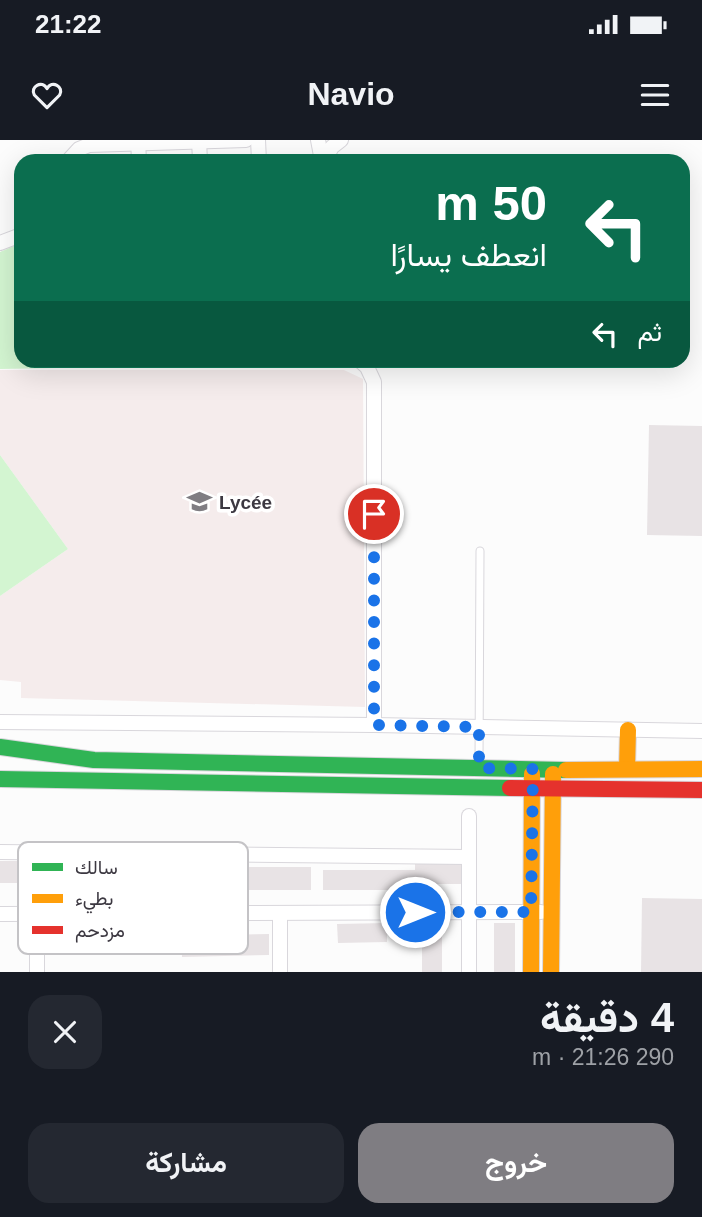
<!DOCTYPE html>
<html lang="ar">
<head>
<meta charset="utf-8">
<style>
  :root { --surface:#171b24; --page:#242831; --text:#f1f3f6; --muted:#9ea1a6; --accent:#7f7d82 }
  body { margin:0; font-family:Helvetica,Vazirmatn,sans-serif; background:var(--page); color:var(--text); direction:rtl; height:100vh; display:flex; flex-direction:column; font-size:26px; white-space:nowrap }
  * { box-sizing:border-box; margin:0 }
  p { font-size:23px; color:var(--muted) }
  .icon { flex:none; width:38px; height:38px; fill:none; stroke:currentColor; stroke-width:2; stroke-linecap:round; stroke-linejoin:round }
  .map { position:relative; height:832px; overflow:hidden; direction:ltr }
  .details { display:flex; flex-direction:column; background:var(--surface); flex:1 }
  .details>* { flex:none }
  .top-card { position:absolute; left:14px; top:14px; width:676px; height:214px; border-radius:21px; box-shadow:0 7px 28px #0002; direction:rtl; background:#0b6e4f; color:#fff; overflow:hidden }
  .pin { position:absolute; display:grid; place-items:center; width:60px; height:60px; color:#fff; margin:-30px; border:4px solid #fff; border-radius:50%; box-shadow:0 2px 7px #0007 }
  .me { position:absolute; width:77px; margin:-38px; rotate:90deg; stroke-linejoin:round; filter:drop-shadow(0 0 5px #0008) }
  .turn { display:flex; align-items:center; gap:24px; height:147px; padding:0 28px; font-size:32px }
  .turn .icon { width:91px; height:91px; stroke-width:2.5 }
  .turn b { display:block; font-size:49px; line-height:60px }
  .then { display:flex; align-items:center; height:66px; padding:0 28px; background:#0003; gap:14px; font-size:26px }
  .round { display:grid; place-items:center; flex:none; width:74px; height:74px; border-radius:21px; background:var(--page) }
  .head { display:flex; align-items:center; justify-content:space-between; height:119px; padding:0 28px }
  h1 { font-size:42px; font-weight:700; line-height:52px }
  .action { display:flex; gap:14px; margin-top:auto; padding:14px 28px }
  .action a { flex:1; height:80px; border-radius:21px; background:var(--accent); color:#fff; font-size:28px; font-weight:700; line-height:80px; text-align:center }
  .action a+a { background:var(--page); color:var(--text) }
  .status { display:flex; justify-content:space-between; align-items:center; height:49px; padding:0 35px; background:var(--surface); direction:ltr }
  .status svg { height:19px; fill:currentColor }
  header { display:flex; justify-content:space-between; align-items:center; height:91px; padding:0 28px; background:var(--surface); font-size:32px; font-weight:700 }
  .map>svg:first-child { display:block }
  .education { fill:#f5ecec }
  .green { fill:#d3f5d1 }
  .building { fill:#e8e3e5 }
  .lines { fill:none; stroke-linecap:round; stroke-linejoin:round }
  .lane-casing { stroke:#d9d7dc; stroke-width:9 }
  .street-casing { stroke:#d9d7dc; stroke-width:16 }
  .fast-casing { stroke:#d9d7dc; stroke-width:18 }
  .slow-casing { stroke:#d9d7dc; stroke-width:18 }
  .jam-casing { stroke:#d9d7dc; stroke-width:18 }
  .lane { stroke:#fff; stroke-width:7 }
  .street { stroke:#fff; stroke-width:14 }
  .fast { stroke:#30b455; stroke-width:16 }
  .slow { stroke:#ff9f0a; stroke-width:16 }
  .jam { stroke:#e5322d; stroke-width:16 }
  .route { stroke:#1a73e8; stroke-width:12; stroke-dasharray:0 21.6 }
  .labels { text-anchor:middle; stroke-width:7; stroke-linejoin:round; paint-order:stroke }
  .poi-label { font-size:19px; font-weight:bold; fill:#3c3841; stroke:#fff; text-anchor:start }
  .key { fill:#fff; stroke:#c4c3c6; stroke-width:2 }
  .key-label { font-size:19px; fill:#3c3841 }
</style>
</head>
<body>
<div class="status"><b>21:22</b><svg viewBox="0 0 49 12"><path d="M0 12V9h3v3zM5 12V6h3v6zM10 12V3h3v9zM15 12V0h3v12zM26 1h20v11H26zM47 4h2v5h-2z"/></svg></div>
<header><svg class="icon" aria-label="menu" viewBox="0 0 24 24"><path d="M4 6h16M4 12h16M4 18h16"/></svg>Navio<svg class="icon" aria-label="heart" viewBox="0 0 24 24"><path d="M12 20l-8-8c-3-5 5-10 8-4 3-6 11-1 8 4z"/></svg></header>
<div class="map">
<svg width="702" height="832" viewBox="0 0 702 832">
  <rect width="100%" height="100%" fill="#fcfcfc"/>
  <polygon class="education" points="0,230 344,230 363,239 365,567 21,558 21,542 0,540 0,456 68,409 0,315"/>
  <g class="green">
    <polygon points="21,103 21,220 228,221 227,225 0,229 0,112"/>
    <polygon points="0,315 68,409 0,456"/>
  </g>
  <g class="building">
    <polygon points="649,285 702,286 702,396 647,395"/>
    <polygon points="0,721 19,721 19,728 161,728 161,750 20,750 20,743 0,743"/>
    <polygon points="415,722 464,722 464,744 415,744 415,750 323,750 323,730 415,730"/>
    <rect x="173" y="727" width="138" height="23"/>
    <polygon points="642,758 702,759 702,832 641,832"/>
    <polygon points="387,783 387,802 338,803 337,784"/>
    <rect x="494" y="783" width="21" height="49"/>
    <rect x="422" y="788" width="20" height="44"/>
    <polygon points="149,792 150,813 63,815 62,793"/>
    <polygon points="269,794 269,815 182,817 181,796"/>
  </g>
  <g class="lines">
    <defs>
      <polyline id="lane" points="479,623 480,411"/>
      <g id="street">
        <polyline points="138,0 139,21"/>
        <polyline points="199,0 200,21"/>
        <polyline points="258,0 259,21"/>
        <polyline points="318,0 322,21"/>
        <polyline points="68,21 79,9 89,5 246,0"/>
        <polyline points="324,21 332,7 341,0"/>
        <polyline points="0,103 21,95"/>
        <polyline points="359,220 367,227 374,242 374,585"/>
        <polyline points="0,582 374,585 702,591"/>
        <polyline points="0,712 469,717"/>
        <polyline points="280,773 280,832"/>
        <polyline points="0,774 541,772"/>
        <polyline points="37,832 37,774"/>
        <polyline points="469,832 469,676"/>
      </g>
      <g id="fast">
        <polyline points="0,607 94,620 566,630"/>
        <polyline points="0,639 510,648"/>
      </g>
      <g id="slow">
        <polyline points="627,629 628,590"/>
        <polyline points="566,630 702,629"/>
        <polyline points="531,832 532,634"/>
        <polyline points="551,832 553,634"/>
      </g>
      <polyline id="jam" points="510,648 702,650"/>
    </defs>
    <use href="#lane" class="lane-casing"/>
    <use href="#street" class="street-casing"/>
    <use href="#fast" class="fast-casing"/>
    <use href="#slow" class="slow-casing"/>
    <use href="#jam" class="jam-casing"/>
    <use href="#lane" class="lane"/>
    <use href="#street" class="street"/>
    <use href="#fast" class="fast"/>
    <use href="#slow" class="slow"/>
    <use href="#jam" class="jam"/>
  </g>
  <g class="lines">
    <polyline class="route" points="374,374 374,585 479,587 479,628 533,629 531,772 415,772"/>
  </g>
  <defs>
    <symbol id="school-bare" viewBox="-9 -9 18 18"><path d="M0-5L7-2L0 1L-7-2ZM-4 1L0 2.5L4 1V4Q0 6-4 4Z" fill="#7f7d82" stroke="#fff" stroke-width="2.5" paint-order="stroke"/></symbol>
  </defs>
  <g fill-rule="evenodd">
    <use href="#school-bare" x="182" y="344" width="35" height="35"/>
  </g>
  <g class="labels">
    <g class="poi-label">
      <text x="219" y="369">Lycée</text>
    </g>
  </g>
  <rect x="18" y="702" width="230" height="112" rx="10" class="key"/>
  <rect x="32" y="723" width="31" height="8" fill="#30b455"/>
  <rect x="32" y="754" width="31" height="9" fill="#ff9f0a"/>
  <rect x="32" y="786" width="31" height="8" fill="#e5322d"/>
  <g class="key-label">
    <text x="75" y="734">سالك</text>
    <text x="75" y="765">بطيء</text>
    <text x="75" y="797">مزدحم</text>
  </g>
</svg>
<div class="pin" style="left:374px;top:374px;background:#d93025"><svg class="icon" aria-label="arrive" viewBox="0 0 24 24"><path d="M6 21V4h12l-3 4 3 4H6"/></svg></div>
<svg class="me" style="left:415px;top:772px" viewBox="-20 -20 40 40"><circle r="17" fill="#1a73e8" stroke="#fff" stroke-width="3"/><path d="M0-11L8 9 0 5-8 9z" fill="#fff"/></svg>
<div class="top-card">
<div class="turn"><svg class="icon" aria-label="left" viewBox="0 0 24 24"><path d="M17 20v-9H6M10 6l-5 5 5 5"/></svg><div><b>50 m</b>انعطف يسارًا</div></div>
<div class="then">ثم<svg class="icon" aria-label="left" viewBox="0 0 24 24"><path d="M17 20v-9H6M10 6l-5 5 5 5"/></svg></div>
</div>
</div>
<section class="details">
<div class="head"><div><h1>4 دقيقة</h1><p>290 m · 21:26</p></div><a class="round"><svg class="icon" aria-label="close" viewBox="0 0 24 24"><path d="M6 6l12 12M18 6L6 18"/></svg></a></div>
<div class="action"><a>خروج</a><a>مشاركة</a></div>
</section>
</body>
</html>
